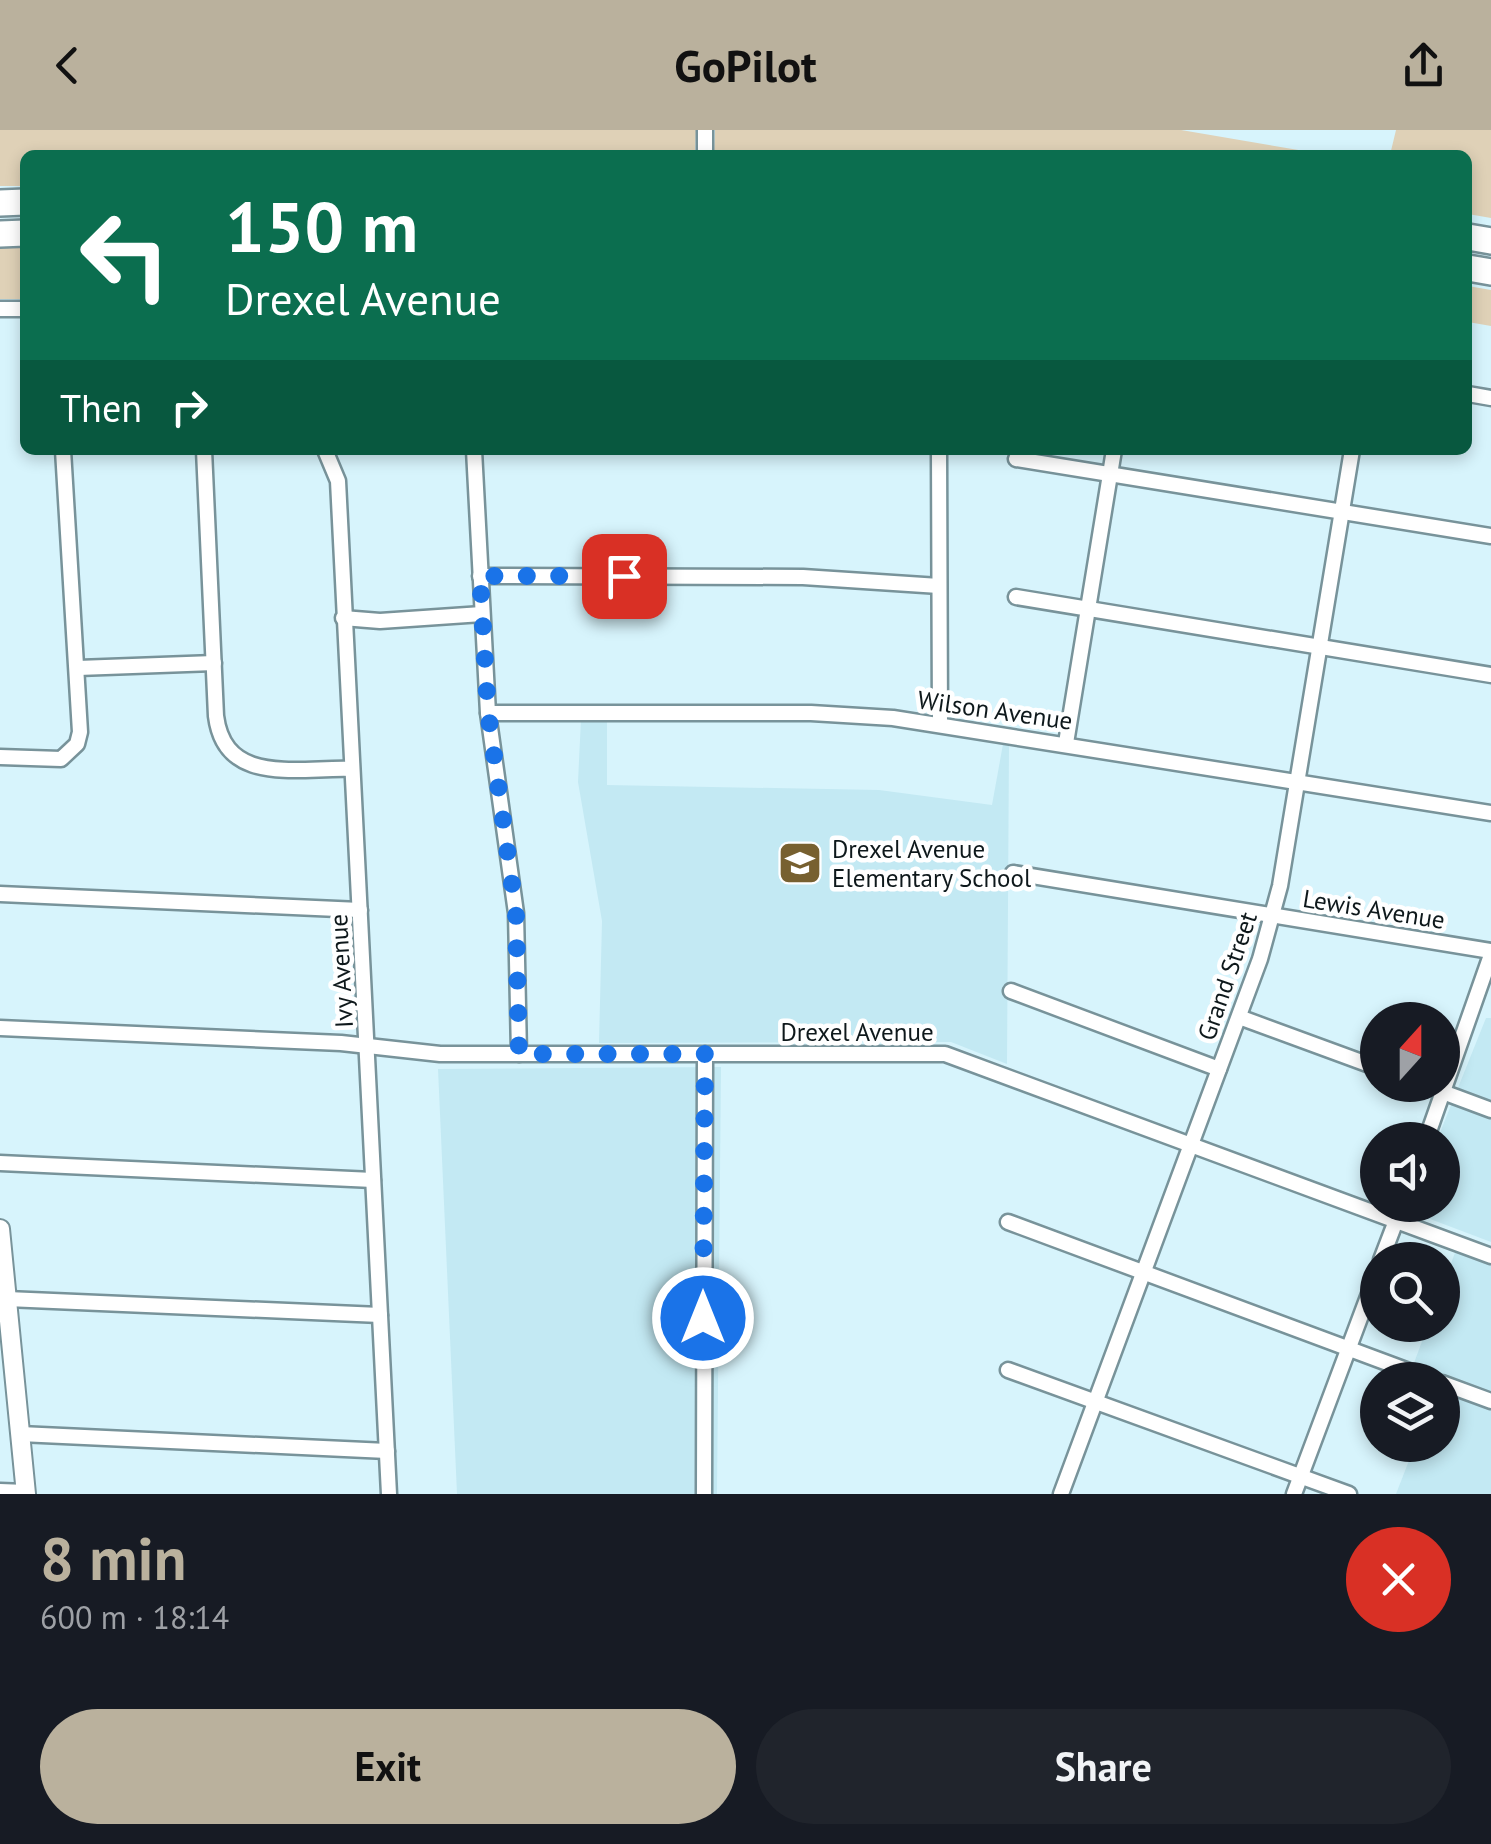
<!DOCTYPE html>
<html lang="en">
<head>
<meta charset="utf-8">
<style>
  :root { --surface:#171b24; --page:#20242c; --text:#f1f3f6; --muted:#9ea1a6; --accent:#bab19d }
  body { margin:0; font-family:"PT Sans",sans-serif; background:var(--page); color:var(--text); height:100vh; display:flex; flex-direction:column; font-size:38px; white-space:nowrap }
  * { box-sizing:border-box; margin:0 }
  p { font-size:32px; color:var(--muted) }
  .icon { flex:none; width:55px; height:55px; fill:none; stroke:currentColor; stroke-width:2; stroke-linecap:round; stroke-linejoin:round }
  .map { position:relative; height:1364px; overflow:hidden }
  .drawer { display:flex; flex-direction:column; background:var(--surface); flex:1 }
  .drawer>* { flex:none }
  .guide { position:absolute; left:20px; top:20px; width:1452px; height:305px; border-radius:15px; box-shadow:0 5px 15px #0003; background:#0b6e4f; color:#fff; overflow:hidden }
  .needle { width:65px; rotate:21deg }
  .buttons { position:absolute; left:1360px; top:872px; display:grid; gap:20px }
  .buttons a { display:grid; place-items:center; width:100px; height:100px; border-radius:50%; background:var(--surface); box-shadow:0 5px 15px #0003; font-size:50px }
  .pin { position:absolute; display:grid; place-items:center; width:85px; height:85px; color:#fff; margin:-42px; border-radius:20px; box-shadow:0 5px 15px #0006 }
  .me { position:absolute; width:110px; margin:-55px; rotate:0deg; stroke-linejoin:round; filter:drop-shadow(0 0 8px #0008) }
  .turn { display:flex; align-items:center; gap:35px; height:210px; padding:0 40px; font-size:45px }
  .turn .icon { width:130px; height:130px; stroke-width:2.5 }
  .turn b { display:block; font-size:70px; line-height:85px }
  .then { display:flex; align-items:center; height:95px; padding:0 40px; background:#0003; gap:20px; font-size:38px }
  .round { display:grid; place-items:center; flex:none; width:105px; height:105px; border-radius:52px; background:var(--page) }
  .overview { display:flex; align-items:center; justify-content:space-between; height:170px; padding:0 40px }
  h1 { font-size:60px; font-weight:600; line-height:75px; color:var(--accent) }
  .cta { display:flex; gap:20px; margin-top:auto; padding:20px 40px }
  .cta a { flex:1; height:115px; border-radius:60px; background:var(--accent); color:#111; font-size:40px; font-weight:600; line-height:115px; text-align:center }
  .cta a+a { background:var(--page); color:var(--text) }
  header { display:flex; justify-content:space-between; align-items:center; height:130px; padding:0 40px; background:var(--accent); color:#111; font-size:45px; font-weight:600 }
  .map>svg:first-child { display:block }
  .built { fill:#c3e9f3 }
  .green { fill:#dfd1b7 }
  .lines { fill:none; stroke-linecap:round; stroke-linejoin:round }
  .minor-casing { stroke:#78939a; stroke-width:19 }
  .tertiary-casing { stroke:#78939a; stroke-width:22 }
  .motorway-casing { stroke:#78939a; stroke-width:30 }
  .minor { stroke:#fff; stroke-width:14 }
  .tertiary { stroke:#fff; stroke-width:18 }
  .motorway { stroke:#fff; stroke-width:25 }
  .route { stroke:#1a73e8; stroke-width:18; stroke-dasharray:0 32.4 }
  .labels { text-anchor:middle; stroke-width:9; stroke-linejoin:round; paint-order:stroke }
  .street-label { font-size:25px; fill:#0e181b; stroke:#fff }
  .poi-label { font-size:25px; fill:#0e181b; stroke:#fff; text-anchor:start }
</style>
</head>
<body>
<header><svg class="icon" aria-label="back" viewBox="0 0 24 24"><path d="M15 5l-7 7 7 7"/></svg>GoPilot<svg class="icon" aria-label="share" viewBox="0 0 24 24"><path d="M12 15V3M7 8l5-5 5 5M5 13v7h14v-7"/></svg></header>
<div class="map">
<svg width="1491" height="1364" viewBox="0 0 1491 1364">
  <rect width="100%" height="100%" fill="#d7f4fc"/>
  <g class="built">
    <polygon points="581,589 607,589 607,655 879,660 992,675 1003,614 1009,615 1007,934 951,912 599,913 602,791 578,652"/>
    <polygon points="1486,888 1491,888 1491,1112 1409,1081 1411,1075 1442,1075 1442,1010 1437,1010"/>
    <polygon points="721,937 717,1364 457,1364 438,939"/>
    <polygon points="1457,1117 1491,1130 1491,1364 1396,1364 1415,1315 1442,1315 1443,1245 1414,1233 1428,1195 1442,1195 1443,1156"/>
  </g>
  <g class="green">
    <polygon points="0,0 696,0 695,25 25,25 25,56 0,56"/>
    <polygon points="715,0 1181,0 1328,25 714,25"/>
    <polygon points="1396,0 1491,0 1491,88 1468,84 1468,25 1390,25"/>
    <rect x="0" y="117" width="25" height="52"/>
    <polygon points="1468,156 1491,160 1491,196 1468,192"/>
  </g>
  <g class="lines">
    <defs>
      <g id="minor">
        <polyline points="705,25 705,0"/>
        <polyline points="0,179 25,179"/>
        <polyline points="1468,264 1491,268"/>
        <path d="M204,320L216,586C225,656 296,637 352,639"/>
        <polyline points="325,320 338,351 389,1364"/>
        <polyline points="474,320 488,583 516,783 519,924"/>
        <polyline points="939,320 940,594"/>
        <polyline points="1016,329 1491,406"/>
        <polyline points="480,446 803,447 939,456"/>
        <polyline points="1016,467 1491,545"/>
        <polyline points="343,488 380,491 482,484"/>
        <polyline points="78,538 214,533"/>
        <polyline points="488,583 811,583 893,588 1491,683"/>
        <polyline points="1066,613 1114,320"/>
        <polyline points="0,627 61,629 77,614 80,602 63,320"/>
        <polyline points="1013,743 1491,821"/>
        <polyline points="0,764 360,780"/>
        <polyline points="1011,861 1219,939"/>
        <polyline points="1239,887 1378,938"/>
        <polyline points="0,898 341,913 440,924 945,924 1491,1126"/>
        <polyline points="1424,955 1491,980"/>
        <polyline points="1426,1010 1491,825"/>
        <polyline points="0,1033 373,1050"/>
        <polyline points="1008,1092 1433,1250"/>
        <polyline points="1381,1130 1402,1075"/>
        <polyline points="7,1169 380,1185"/>
        <polyline points="1008,1240 1349,1364"/>
        <polyline points="1442,1253 1491,1271"/>
        <polyline points="20,1304 387,1321"/>
        <polyline points="0,1361 26,1362"/>
        <polyline points="704,1364 705,924"/>
        <polyline points="1061,1364 1260,829 1280,756 1352,320"/>
        <polyline points="1294,1364 1378,1140"/>
      </g>
      <polyline id="tertiary" points="0,1099 26,1364"/>
      <g id="motorway">
        <polyline points="0,73 25,72"/>
        <polyline points="0,104 25,103"/>
        <polyline points="1468,107 1491,111"/>
        <polyline points="1468,138 1491,142"/>
      </g>
    </defs>
    <use href="#minor" class="minor-casing"/>
    <use href="#tertiary" class="tertiary-casing"/>
    <use href="#motorway" class="motorway-casing"/>
    <use href="#minor" class="minor"/>
    <use href="#tertiary" class="tertiary"/>
    <use href="#motorway" class="motorway"/>
  </g>
  <g class="lines">
    <polyline class="route" points="624,446 480,446 488,582 516,783 519,924 705,924 703,1188"/>
  </g>
  <defs>
    <symbol id="school-square" viewBox="-11 -11 22 22"><rect x="-9" y="-9" width="18" height="18" rx="4" fill="#776030" stroke="#fff"/><path d="M0-5L7-2L0 1L-7-2ZM-4 1L0 2.5L4 1V4Q0 6-4 4Z" fill="#fff"/></symbol>
  </defs>
  <g fill-rule="evenodd">
    <use href="#school-square" x="775" y="708" width="50" height="50"/>
  </g>
  <g class="labels">
    <g class="street-label">
      <text transform="translate(995 580) rotate(8)" y="9">Wilson Avenue</text>
      <text transform="translate(1374 779) rotate(9)" y="9">Lewis Avenue</text>
      <text transform="translate(341 841) rotate(-93)" y="9">Ivy Avenue</text>
      <text transform="translate(1227 846) rotate(-71)" y="9">Grand Street</text>
      <text x="857" y="911">Drexel Avenue</text>
    </g>
    <g class="poi-label">
      <text x="832" y="728">Drexel Avenue<tspan x="832" dy="29">Elementary School</tspan></text>
    </g>
  </g>
</svg>
<div class="buttons">
<a><svg class="needle" viewBox="-14 -14 28 28"><path d="M0-13l5 13h-10z" fill="#e53935"/><path d="M0 13l5-13h-10z" fill="#9ea1a6"/></svg></a>
<a><svg class="icon" aria-label="sound" viewBox="0 0 24 24"><path d="M4 9h4l5-4v14l-5-4H4zM17 9q2 3 0 6"/></svg></a>
<a><svg class="icon" aria-label="search" viewBox="0 0 24 24"><circle cx="10" cy="10" r="6"/><path d="M15 15l6 6"/></svg></a>
<a><svg class="icon" aria-label="layers" viewBox="0 0 24 24"><path d="M12 4l9 5-9 5-9-5zM3 14l9 5 9-5"/></svg></a>
</div>
<div class="pin" style="left:624px;top:446px;background:#d93025"><svg class="icon" aria-label="arrive" viewBox="0 0 24 24"><path d="M6 21V4h12l-3 4 3 4H6"/></svg></div>
<svg class="me" style="left:703px;top:1188px" viewBox="-20 -20 40 40"><circle r="17" fill="#1a73e8" stroke="#fff" stroke-width="3"/><path d="M0-11L8 9 0 5-8 9z" fill="#fff"/></svg>
<div class="guide">
<div class="turn"><svg class="icon" aria-label="left" viewBox="0 0 24 24"><path d="M17 20v-9H6M10 6l-5 5 5 5"/></svg><div><b>150 m</b>Drexel Avenue</div></div>
<div class="then">Then<svg class="icon" aria-label="right" viewBox="0 0 24 24"><path d="M7 20v-9h11M14 6l5 5-5 5"/></svg></div>
</div>
</div>
<section class="drawer">
<div class="overview"><div><h1>8 min</h1><p>600 m · 18:14</p></div><a class="round" style="background:#d93025;color:#fff"><svg class="icon" aria-label="close" viewBox="0 0 24 24"><path d="M6 6l12 12M18 6L6 18"/></svg></a></div>
<div class="cta"><a>Exit</a><a>Share</a></div>
</section>
</body>
</html>
